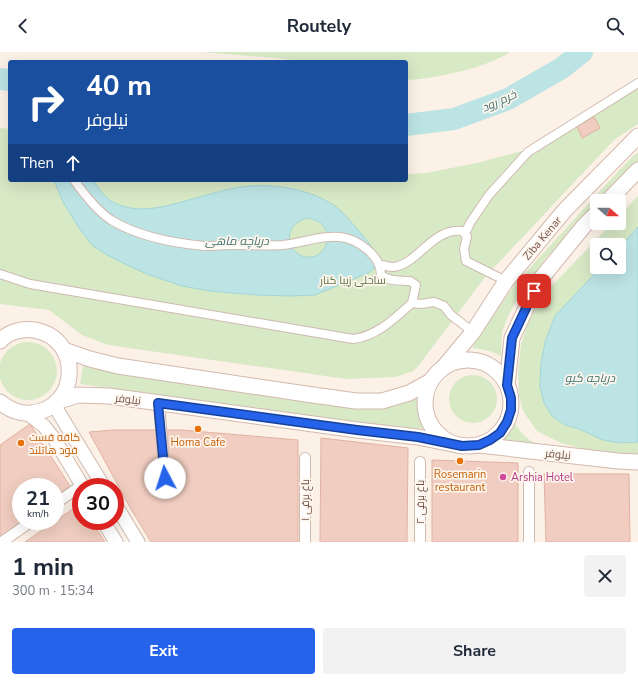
<!DOCTYPE html>
<html lang="en">
<head>
<meta charset="utf-8">
<style>
  :root { --surface:#fff; --page:#f2f2f3; --text:#1f2937; --muted:#747a83; --accent:#2563eb }
  body { margin:0; font-family:"Nunito Sans",Cairo,sans-serif; background:var(--page); color:var(--text); height:100vh; display:flex; flex-direction:column; font-size:15px; white-space:nowrap }
  * { box-sizing:border-box; margin:0 }
  p { font-size:13px; color:var(--muted) }
  .icon { flex:none; width:22px; height:22px; fill:none; stroke:currentColor; stroke-width:2; stroke-linecap:round; stroke-linejoin:round }
  .map { position:relative; height:490px; overflow:hidden }
  .side { display:flex; flex-direction:column; background:var(--surface); flex:1 }
  .side>* { flex:none }
  .top-card { position:absolute; left:8px; top:8px; width:400px; height:122px; border-radius:4px; box-shadow:0 4px 16px #0002; background:#1a4fa0; color:#fff; overflow:hidden }
  .needle { width:26px; rotate:110deg }
  .tools { position:absolute; left:590px; top:142px; display:grid; gap:8px }
  .tools a { display:grid; place-items:center; width:36px; height:36px; border-radius:4px; background:var(--surface); box-shadow:0 4px 16px #0002; font-size:20px }
  .speed { position:absolute; left:12px; top:426px; display:flex; gap:8px; font-size:20px; font-weight:700; text-align:center }
  .speed>* { display:grid; place-content:center; width:52px; height:52px; border-radius:50%; background:var(--surface); box-shadow:0 4px 16px #0002; line-height:1 }
  .speed small { font-size:10px; font-weight:400 }
  .speed .limit { border:6px solid #d22; background:#fff; color:#111 }
  .pin { position:absolute; display:grid; place-items:center; width:34px; height:34px; color:#fff; margin:-17px; border-radius:8px; box-shadow:0 2px 6px #0006 }
  .me { position:absolute; width:44px; margin:-22px; rotate:355deg; stroke-linejoin:round; filter:drop-shadow(0 0 3px #0008) }
  .turn { display:flex; align-items:center; gap:14px; height:84px; padding:0 12px; font-size:18px }
  .turn .icon { width:52px; height:52px; stroke-width:2.5 }
  .turn b { display:block; font-size:28px; line-height:34px }
  .then { display:flex; align-items:center; height:38px; padding:0 12px; background:#0003; gap:8px; font-size:15px }
  .round { display:grid; place-items:center; flex:none; width:42px; height:42px; border-radius:4px; background:var(--page) }
  .overview { display:flex; align-items:center; justify-content:space-between; height:68px; padding:0 12px }
  h1 { font-size:24px; font-weight:700; line-height:30px }
  .action { display:flex; gap:8px; margin-top:auto; padding:8px 12px }
  .action a { flex:1; height:46px; border-radius:4px; background:var(--accent); color:#fff; font-size:16px; font-weight:700; line-height:46px; text-align:center }
  .action a+a { background:var(--page); color:var(--text) }
  header { display:flex; justify-content:space-between; align-items:center; height:52px; padding:0 12px; background:var(--surface); font-size:18px; font-weight:700 }
  .map>svg:first-child { display:block }
  .green { fill:#d8e9c6 }
  .water { fill:#bce4e5; stroke:#a2d5d6; fill-rule:evenodd }
  .lines { fill:none; stroke-linecap:round; stroke-linejoin:round }
  .river { stroke:#bce4e5; stroke-width:22 }
  .building { fill:#f0cdc0; stroke:#e2b1a1 }
  .pedestrian-casing { stroke:#cfbab0; stroke-width:10 }
  .minor-casing { stroke:#cfbab0; stroke-width:12 }
  .tertiary-casing { stroke:#cfbab0; stroke-width:15 }
  .secondary-casing { stroke:#d2b9ae; stroke-width:17 }
  .pedestrian { stroke:#fff; stroke-width:8 }
  .minor { stroke:#fff; stroke-width:10 }
  .tertiary { stroke:#fff; stroke-width:13 }
  .secondary { stroke:#fff; stroke-width:15 }
  .route-casing { stroke:#184099; stroke-width:10 }
  .route { stroke:#2563eb; stroke-width:7 }
  .food-dot { fill:#e8710a; stroke:#fef5ed; stroke-width:1.5 }
  .hotel-dot { fill:#d1479c; stroke:#fef5ed; stroke-width:1.5 }
  .labels { text-anchor:middle; stroke-width:3.5; stroke-linejoin:round; paint-order:stroke }
  .street-label { font-size:11px; fill:#74554c; stroke:#fef5ed }
  .park-label { font-size:11px; fill:#5b7944; stroke:#fef5ed }
  .food-label { font-size:11px; fill:#c56008; stroke:#fef5ed }
  .hotel-label { font-size:11px; fill:#b23c85; stroke:#fef5ed; text-anchor:start }
  .water-label { font-size:12px; font-style:italic; fill:#407779; stroke:#fef5ed }
</style>
</head>
<body>
<header><svg class="icon" aria-label="back" viewBox="0 0 24 24"><path d="M15 5l-7 7 7 7"/></svg>Routely<svg class="icon" aria-label="search" viewBox="0 0 24 24"><circle cx="10" cy="10" r="6"/><path d="M15 15l6 6"/></svg></header>
<div class="map">
<svg width="638" height="490" viewBox="0 0 638 490">
  <rect width="100%" height="100%" fill="#fcf1e7"/>
  <g class="green">
    <path d="M202,0H510C486,16 435,27 406,28V10H307L276,6Z"/>
    <polygon points="638,26 638,72 614,88 486,224 419,313 413,319 396,325 346,327 108,293 82,283 49,258 0,252 0,76 10,77 10,128 406,128 406,122 426,121 477,111 529,97 590,59"/>
    <path d="M638,101V109L626,119L599,149H597V151L546,206L522,239L509,262L502,280L501,304C491,299 483,297 472,296L515,232L611,127L633,104Z"/>
    <polygon points="638,144 638,175 619,196 619,193 597,193 597,215 601,215 555,264 545,290 541,312 540,334 544,351 552,364 565,373 621,391 638,390 638,402 591,399 561,391 537,379 523,359 519,344 518,321 521,292 529,269 547,239 612,171 619,171 619,164"/>
    <circle cx="28" cy="319" r="29"/>
    <path d="M83,314L363,357L395,354L423,345C422,359 423,365 429,377L374,374L80,332Z"/>
    <circle cx="473" cy="347" r="24"/>
    <path d="M513,368C525,389 533,390 554,400L498,389L505,383Z"/>
  </g>
  <g class="water">
    <path d="M54,128H93C98,135 103,144 111,149C138,165 171,153 199,145C214,141 234,135 250,134C279,132 311,138 335,154C344,161 351,170 358,178C366,188 380,201 377,214L368,221L315,243L291,244L256,243L210,239L182,234L147,222L125,212L107,203L92,193L77,173L62,148ZM307,166C341,170 328,213 302,204C297,202 293,198 291,194C285,180 295,169 307,166Z"/>
    <polygon points="638,175 638,390 621,391 603,388 579,377 565,373 552,364 544,351 540,334 541,312 545,290 555,264 601,215 619,215 619,196"/>
  </g>
  <g class="lines">
    <g class="river">
      <polyline points="0,27 10,28"/>
      <polyline points="406,73 454,67 508,47 562,16 582,0"/>
    </g>
  </g>
  <g class="building">
    <polygon points="594,65 600,76 582,86 577,74"/>
    <polygon points="30,372 70,434 55,445 55,435 21,435 21,469 22,469 0,485 0,393"/>
    <polygon points="114,378 182,378 298,388 298,490 151,490 131,457 89,380"/>
    <polygon points="321,386 408,396 407,490 320,490"/>
    <polygon points="432,408 518,411 518,490 432,490"/>
    <polygon points="544,422 629,422 630,490 546,490"/>
    <polygon points="80,452 81,453 81,469 91,469 105,490 25,490"/>
  </g>
  <g class="lines">
    <defs>
      <g id="pedestrian">
        <path d="M74,128C84,142 96,158 111,168C139,185 172,191 204,194C214,194 224,193 234,193C250,193 267,194 283,193C302,191 320,183 340,185C357,187 381,203 381,223C390,230 399,228 410,229L416,233L412,251L421,252L434,250L444,254L451,263L473,280"/>
        <polyline points="465,182 470,171 489,143 528,100 638,31"/>
        <path d="M381,216L383,213C386,214 390,215 393,215C418,213 432,175 463,179L467,185L464,197L466,209L506,229"/>
        <path d="M0,222L30,232L353,287C377,284 394,267 412,251"/>
      </g>
      <g id="minor">
        <polyline points="159,351 166,441"/>
        <polyline points="305,406 305,490"/>
        <polyline points="529,420 529,490"/>
        <polyline points="55,452 82,433"/>
        <polyline points="2,490 32,469"/>
        <polyline points="420,490 420,410"/>
      </g>
      <g id="tertiary">
        <polyline points="54,353 104,435"/>
        <polyline points="27,361 44,374 55,388 83,435"/>
        <polyline points="115,452 138,490"/>
        <polyline points="103,469 116,490"/>
      </g>
      <g id="secondary">
        <polyline points="608,149 638,118"/>
        <path d="M0,289C8,280 22,276 34,278C83,286 80,357 31,361C19,362 8,357 0,350"/>
        <polyline points="64,298 90,307 118,314 306,342 356,349 382,349 409,341 431,329"/>
        <circle cx="468" cy="351" r="43"/>
        <polyline points="443,316 473,280 506,229 565,158 638,84"/>
        <polyline points="507,333 512,286 539,229 584,174 597,161"/>
        <polyline points="56,350 78,343 109,344 357,378 418,385 462,394"/>
        <polyline points="479,393 618,409 638,410"/>
      </g>
    </defs>
    <use href="#pedestrian" class="pedestrian-casing"/>
    <use href="#minor" class="minor-casing"/>
    <use href="#tertiary" class="tertiary-casing"/>
    <use href="#secondary" class="secondary-casing"/>
    <use href="#pedestrian" class="pedestrian"/>
    <use href="#minor" class="minor"/>
    <use href="#tertiary" class="tertiary"/>
    <use href="#secondary" class="secondary"/>
  </g>
  <g class="lines">
    <defs>
      <polyline id="route" points="165,426 158,351 357,378 418,385 462,394 479,393 490,388 500,381 507,370 511,358 511,346 507,333 512,286 534,239"/>
    </defs>
    <use href="#route" class="route-casing"/>
    <use href="#route" class="route"/>
  </g>
  <g class="food-dot">
    <circle cx="198" cy="377" r="4"/>
    <circle cx="21" cy="391" r="4"/>
    <circle cx="460" cy="409" r="4"/>
  </g>
  <circle class="hotel-dot" cx="503" cy="425" r="4"/>
  <g class="labels">
    <g class="street-label">
      <text transform="translate(542 186) rotate(-50)" y="4">Ziba Kenar</text>
      <text transform="translate(128 347) rotate(7)" y="4">نیلوفر</text>
      <text transform="translate(558 402) rotate(6)" y="4">نیلوفر</text>
      <text transform="translate(305 448) rotate(-90)" y="4">باغ برفی ۱</text>
      <text transform="translate(420 450) rotate(-90)" y="4">باغ برفی ۲</text>
    </g>
    <g class="park-label">
      <text x="353" y="232">ساحلی زیبا کنار</text>
    </g>
    <g class="food-label">
      <text x="29" y="389" text-anchor="start">کافه فست<tspan x="29" dy="13">فود هاتلند</tspan></text>
      <text x="198" y="394">Homa Cafe</text>
      <text x="460" y="426">Rosemarin<tspan x="460" dy="13">restaurant</tspan></text>
    </g>
    <g class="hotel-label">
      <text x="511" y="429">Arshia Hotel</text>
    </g>
    <g class="water-label">
      <text transform="translate(499 49) rotate(-24)" y="4">خرم رود</text>
      <text x="237" y="193">دریاچه ماهی</text>
      <text x="590" y="330">دریاچه کیو</text>
    </g>
  </g>
</svg>
<div class="tools">
<a><svg class="needle" viewBox="-14 -14 28 28"><path d="M0-13l5 13h-10z" fill="#e53935"/><path d="M0 13l5-13h-10z" fill="#747a83"/></svg></a>
<a><svg class="icon" aria-label="search" viewBox="0 0 24 24"><circle cx="10" cy="10" r="6"/><path d="M15 15l6 6"/></svg></a>
</div>
<div class="speed"><div>21<small>km/h</small></div><div class="limit">30</div></div>
<div class="pin" style="left:534px;top:239px;background:#d93025"><svg class="icon" aria-label="arrive" viewBox="0 0 24 24"><path d="M6 21V4h12l-3 4 3 4H6"/></svg></div>
<svg class="me" style="left:165px;top:426px" viewBox="-20 -20 40 40"><circle r="19" fill="#fff"/><path d="M0-13L10 11 0 6-10 11z" fill="#2563eb"/></svg>
<div class="top-card">
<div class="turn"><svg class="icon" aria-label="right" viewBox="0 0 24 24"><path d="M7 20v-9h11M14 6l5 5-5 5"/></svg><div><b>40 m</b>نیلوفر</div></div>
<div class="then">Then<svg class="icon" aria-label="ahead" viewBox="0 0 24 24"><path d="M12 20V5M6 11l6-6 6 6"/></svg></div>
</div>
</div>
<section class="side">
<div class="overview"><div><h1>1 min</h1><p>300 m · 15:34</p></div><a class="round"><svg class="icon" aria-label="close" viewBox="0 0 24 24"><path d="M6 6l12 12M18 6L6 18"/></svg></a></div>
<div class="action"><a>Exit</a><a>Share</a></div>
</section>
</body>
</html>
